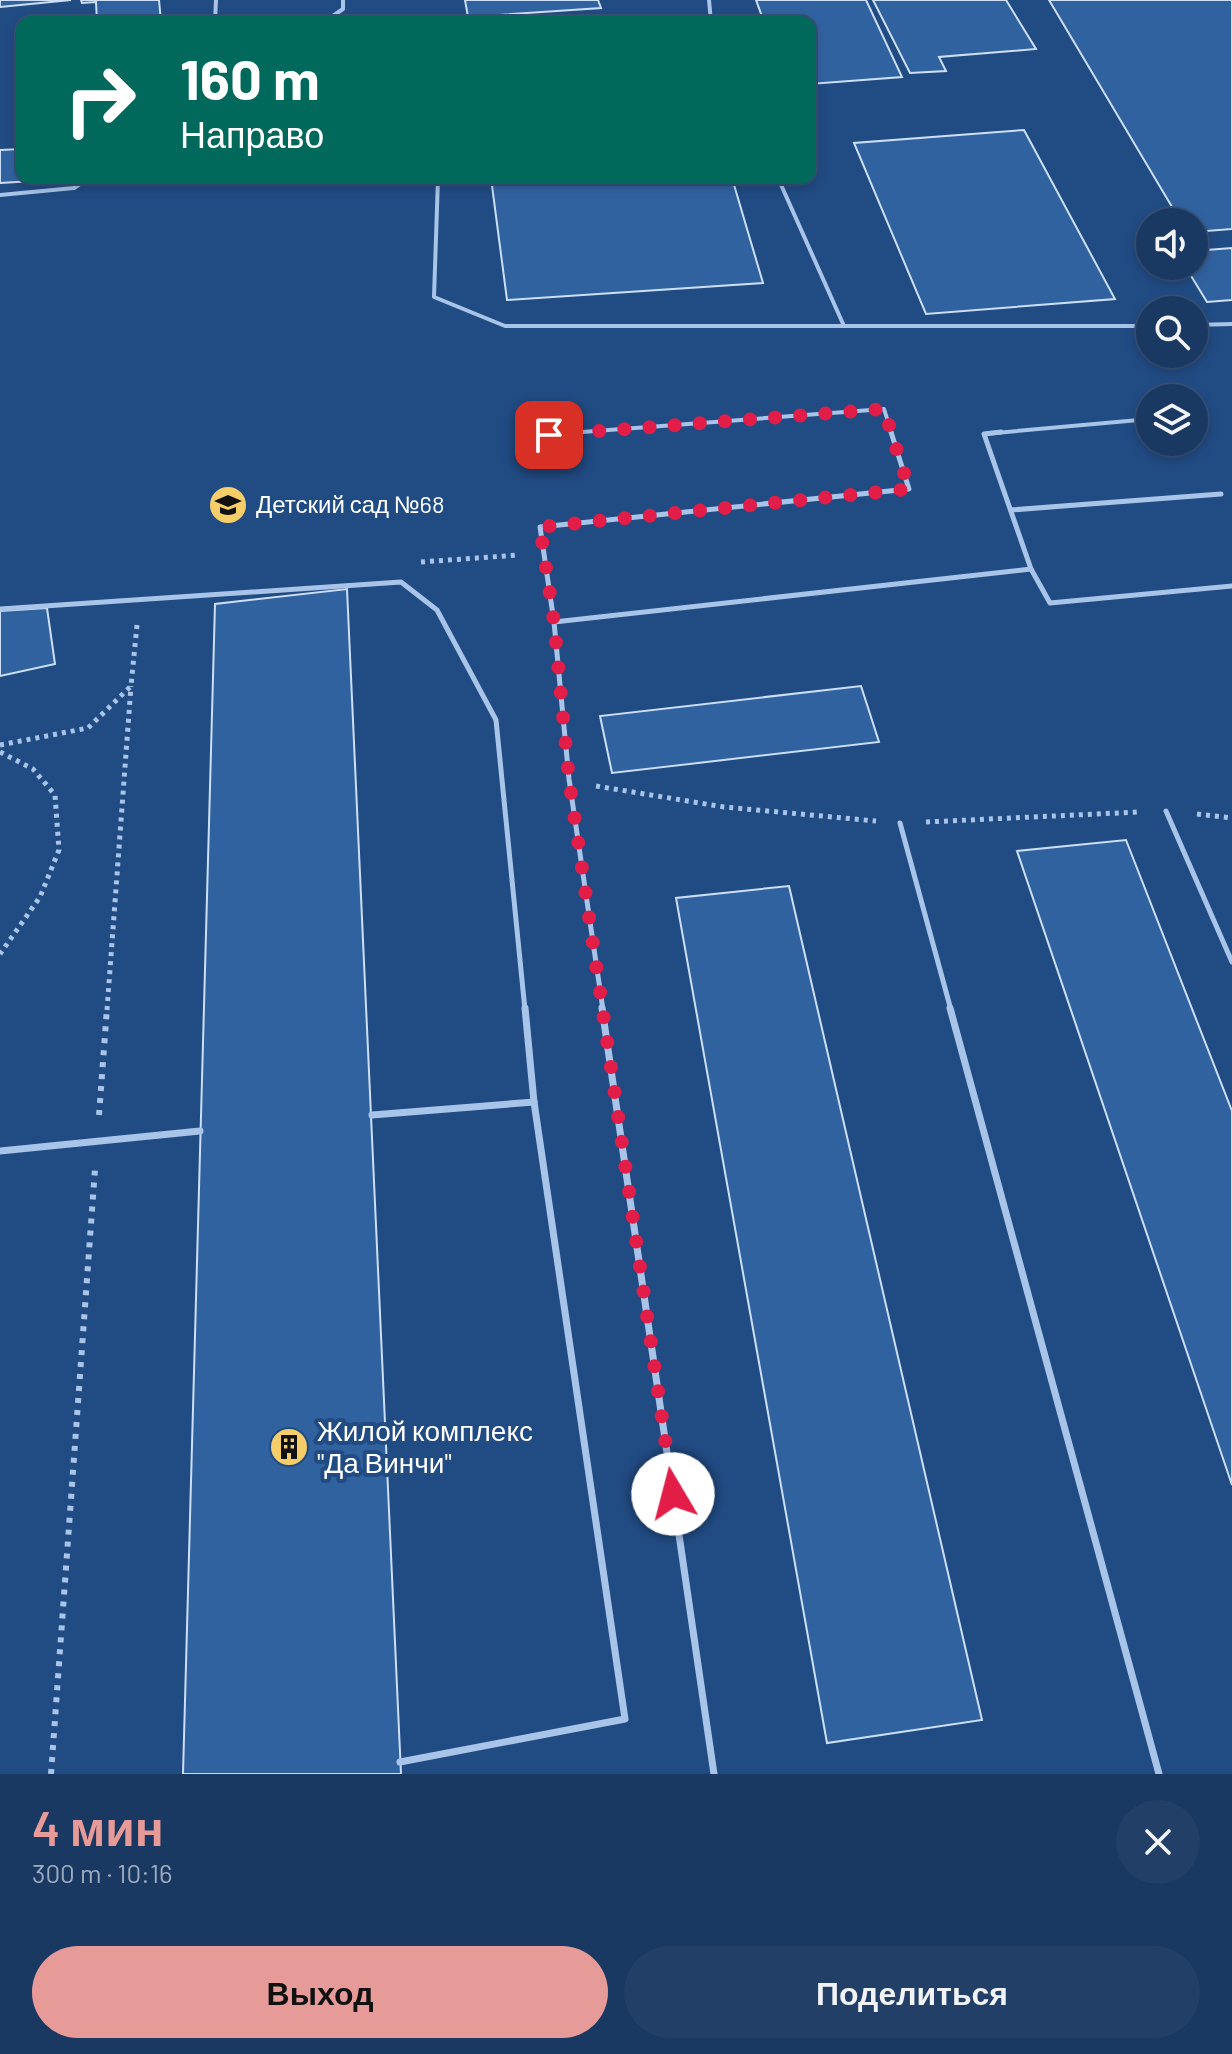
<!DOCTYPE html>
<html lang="ru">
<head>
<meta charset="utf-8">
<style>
  :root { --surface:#193862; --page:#223f68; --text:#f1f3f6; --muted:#9facbe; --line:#375277; --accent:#e69b98 }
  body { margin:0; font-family:Barlow,sans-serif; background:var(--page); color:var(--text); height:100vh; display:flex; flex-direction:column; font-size:30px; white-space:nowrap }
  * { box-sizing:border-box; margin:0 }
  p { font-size:26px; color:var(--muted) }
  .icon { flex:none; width:44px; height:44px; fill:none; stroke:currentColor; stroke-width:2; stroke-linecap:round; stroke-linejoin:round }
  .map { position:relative; height:1774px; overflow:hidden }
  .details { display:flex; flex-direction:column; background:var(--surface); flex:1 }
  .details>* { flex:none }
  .hud { position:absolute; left:16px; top:16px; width:800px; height:168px; border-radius:16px; box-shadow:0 4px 12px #0003,0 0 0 2px var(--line); background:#00695c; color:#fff; overflow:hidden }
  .controls { position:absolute; left:1136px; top:208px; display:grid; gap:16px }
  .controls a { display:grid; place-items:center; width:72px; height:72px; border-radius:50%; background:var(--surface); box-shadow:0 4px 12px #0003,0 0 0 2px var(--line); font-size:40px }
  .pin { position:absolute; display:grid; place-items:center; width:68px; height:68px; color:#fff; margin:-34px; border-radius:16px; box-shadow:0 4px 12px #0006 }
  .me { position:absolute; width:88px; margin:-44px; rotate:352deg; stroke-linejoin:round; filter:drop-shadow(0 0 6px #0008) }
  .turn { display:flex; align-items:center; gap:28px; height:168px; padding:0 32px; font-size:36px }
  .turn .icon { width:104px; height:104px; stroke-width:2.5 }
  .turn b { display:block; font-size:56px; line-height:68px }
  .round { display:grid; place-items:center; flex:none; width:84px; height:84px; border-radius:42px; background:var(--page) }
  .overview { display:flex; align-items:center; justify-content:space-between; height:136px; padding:0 32px }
  h1 { font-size:48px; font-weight:600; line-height:60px; color:var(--accent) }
  .cta { display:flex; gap:16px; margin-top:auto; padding:16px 32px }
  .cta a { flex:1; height:92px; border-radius:48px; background:var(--accent); color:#111; font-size:32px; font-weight:600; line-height:92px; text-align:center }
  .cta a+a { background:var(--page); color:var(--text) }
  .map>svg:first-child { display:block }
  .building { fill:#3162a0; stroke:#ccdff7; stroke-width:2 }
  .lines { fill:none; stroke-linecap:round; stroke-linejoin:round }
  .path-far1 { stroke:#a8c5e9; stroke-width:5; stroke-dasharray:4 5; stroke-linecap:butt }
  .path { stroke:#a8c5e9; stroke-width:6; stroke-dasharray:5 7; stroke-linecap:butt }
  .service-far2 { stroke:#a8c5e9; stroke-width:4 }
  .service-far1 { stroke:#a8c5e9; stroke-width:5 }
  .service { stroke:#a8c5e9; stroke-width:7 }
  .route { stroke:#e11d48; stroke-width:14; stroke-dasharray:0 25.2 }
  .labels { text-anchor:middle; stroke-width:8; stroke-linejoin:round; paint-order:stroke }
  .poi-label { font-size:24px; fill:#fff; stroke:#214b83; text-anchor:start }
  .near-poi-label { font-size:28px; fill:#fff; stroke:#214b83; text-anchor:start }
</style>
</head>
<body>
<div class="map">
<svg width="1232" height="1774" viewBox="0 0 1232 1774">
  <rect width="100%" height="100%" fill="#214b83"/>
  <g class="building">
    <polygon points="0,0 71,0 0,7"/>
    <polygon points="81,0 159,0 161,22 97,22 96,2 82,3"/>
    <polygon points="465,0 598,0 601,8 468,17"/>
    <polygon points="756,0 866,0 902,77 810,84 810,22 764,22"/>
    <polygon points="873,0 1006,0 1036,49 939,57 946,71 910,73"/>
    <polygon points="1049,0 1232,0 1232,229 1194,232 1194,222 1181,222"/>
    <polygon points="1024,130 1115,299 926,314 854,143"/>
    <polygon points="22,149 22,178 33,178 33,181 0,183 0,150"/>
    <polygon points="491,178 732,178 763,283 507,300"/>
    <polygon points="1232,248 1232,300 1207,302 1185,266 1194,266 1194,251"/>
    <polygon points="347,589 401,1774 183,1774 215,604"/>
    <polygon points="47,608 55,664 0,676 0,611"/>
    <polygon points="861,686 879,742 612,773 600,716"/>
    <polygon points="1126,840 1232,1111 1232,1485 1017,851"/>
    <polygon points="789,886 982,1720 827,1743 676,898"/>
  </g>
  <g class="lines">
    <g class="path-far1">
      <polyline points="421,562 519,555"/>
      <polyline points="0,745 88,728 131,686 137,625"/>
      <polyline points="0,752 33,769 55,795 59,850 40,897 0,954"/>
      <polyline points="596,786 724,807 876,821"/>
      <polyline points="1197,814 1232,818"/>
      <polyline points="926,822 1139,812"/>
      <polyline points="107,1010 131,686"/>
    </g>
    <g class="path">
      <polyline points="99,1115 107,1008"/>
      <polyline points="51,1774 95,1169"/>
    </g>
    <g class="service-far2">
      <polyline points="709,0 711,22"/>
      <polyline points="215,22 216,0"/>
      <polyline points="324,22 343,9 343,0"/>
      <polyline points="438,178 434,297 505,326 1150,326"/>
      <polyline points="778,178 844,326"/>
      <polyline points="0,195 74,188 89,178"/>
      <polyline points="1194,325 1232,324"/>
      <polyline points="556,434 884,409 892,434"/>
      <polyline points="984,434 1150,419"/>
    </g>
    <g class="service-far1">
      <polyline points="549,435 582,432"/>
      <polyline points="1011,510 1221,494"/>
      <polyline points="1031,569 1050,603 1232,586"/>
      <polyline points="0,609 401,582 437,610 496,720 525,1010"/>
      <polyline points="554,622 1031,569 984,434 1001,432"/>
      <polyline points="1166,811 1232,962"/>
      <polyline points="900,823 951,1010"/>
      <polyline points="603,1010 569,779 554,622 540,527 909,489 891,432"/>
    </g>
    <g class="service">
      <polyline points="602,1008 714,1774"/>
      <polyline points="950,1008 1159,1774"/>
      <polyline points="372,1115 534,1102"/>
      <polyline points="0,1151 200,1131"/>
      <polyline points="400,1762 625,1719 534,1102 525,1008"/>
    </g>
  </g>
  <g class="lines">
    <polyline class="route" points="549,435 884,409 909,489 540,527 554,622 569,779 673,1494"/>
  </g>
  <defs>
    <symbol id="school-disc" viewBox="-11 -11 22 22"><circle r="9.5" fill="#f5ce6a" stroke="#214b83"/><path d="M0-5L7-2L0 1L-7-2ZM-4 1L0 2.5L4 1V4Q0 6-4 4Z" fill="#111"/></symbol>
    <symbol id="building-disc" viewBox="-11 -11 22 22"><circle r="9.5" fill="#f5ce6a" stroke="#214b83"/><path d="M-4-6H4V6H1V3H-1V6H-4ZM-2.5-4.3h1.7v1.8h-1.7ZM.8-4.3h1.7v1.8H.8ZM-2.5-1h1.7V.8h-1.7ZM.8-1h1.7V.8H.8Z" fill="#111"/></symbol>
  </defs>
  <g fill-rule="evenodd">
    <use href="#school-disc" x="206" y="483" width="44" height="44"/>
    <use href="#building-disc" x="267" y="1425" width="44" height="44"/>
  </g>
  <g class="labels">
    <g class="poi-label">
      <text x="256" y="513">Детский сад №68</text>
    </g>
    <g class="near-poi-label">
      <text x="317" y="1441">Жилой комплекс<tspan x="317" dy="32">"Да Винчи"</tspan></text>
    </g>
  </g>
</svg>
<div class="controls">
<a><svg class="icon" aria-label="sound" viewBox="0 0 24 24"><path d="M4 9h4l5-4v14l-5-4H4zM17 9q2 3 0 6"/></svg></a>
<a><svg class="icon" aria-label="search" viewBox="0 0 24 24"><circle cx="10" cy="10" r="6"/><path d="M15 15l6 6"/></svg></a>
<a><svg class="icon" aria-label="layers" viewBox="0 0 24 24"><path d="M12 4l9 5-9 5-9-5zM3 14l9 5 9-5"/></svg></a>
</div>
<div class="pin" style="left:549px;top:435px;background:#d93025"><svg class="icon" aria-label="arrive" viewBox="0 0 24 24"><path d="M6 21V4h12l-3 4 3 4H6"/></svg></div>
<svg class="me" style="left:673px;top:1494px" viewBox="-20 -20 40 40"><circle r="19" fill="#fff"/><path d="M0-13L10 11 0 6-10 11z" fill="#e11d48"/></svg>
<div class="hud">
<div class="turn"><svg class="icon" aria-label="right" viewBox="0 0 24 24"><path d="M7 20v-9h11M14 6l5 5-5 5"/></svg><div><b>160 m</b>Направо</div></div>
</div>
</div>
<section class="details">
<div class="overview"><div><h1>4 мин</h1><p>300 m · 10:16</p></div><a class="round"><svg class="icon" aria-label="close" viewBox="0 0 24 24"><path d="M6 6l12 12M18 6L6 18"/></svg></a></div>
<div class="cta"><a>Выход</a><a>Поделиться</a></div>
</section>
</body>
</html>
